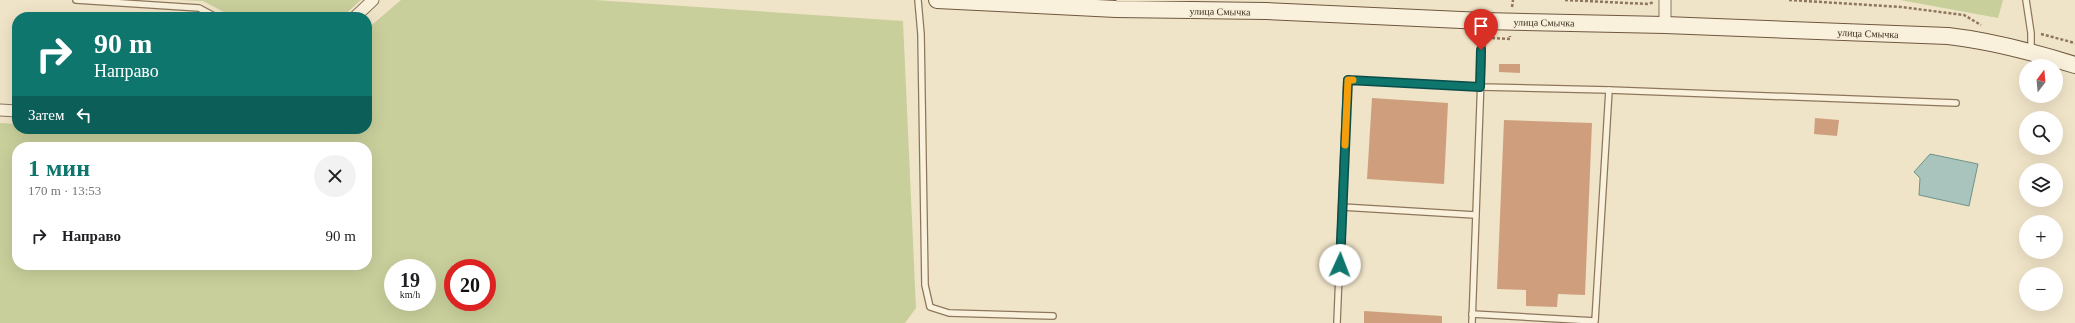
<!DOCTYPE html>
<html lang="ru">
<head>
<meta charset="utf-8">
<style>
  :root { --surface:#fff; --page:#f2f2f2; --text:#202124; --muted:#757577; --accent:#0f766e }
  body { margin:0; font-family:Georgia,serif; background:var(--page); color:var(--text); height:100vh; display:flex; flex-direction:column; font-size:15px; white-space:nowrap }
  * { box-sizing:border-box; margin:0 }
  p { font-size:13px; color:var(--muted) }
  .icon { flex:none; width:22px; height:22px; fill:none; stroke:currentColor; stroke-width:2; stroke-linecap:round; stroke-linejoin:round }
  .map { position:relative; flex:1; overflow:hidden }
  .sheet { position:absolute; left:12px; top:142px; width:360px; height:128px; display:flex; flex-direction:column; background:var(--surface); border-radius:16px; box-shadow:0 4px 16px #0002 }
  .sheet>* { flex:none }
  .banner { position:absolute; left:12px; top:12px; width:360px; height:122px; border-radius:16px; box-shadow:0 4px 16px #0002; background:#0f766e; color:#fff; overflow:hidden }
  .needle { width:26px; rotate:16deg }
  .fabs { position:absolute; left:2019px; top:59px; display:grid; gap:8px }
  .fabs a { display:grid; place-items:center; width:44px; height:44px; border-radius:50%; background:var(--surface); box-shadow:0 4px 16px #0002; font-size:20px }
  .speed { position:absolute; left:384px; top:259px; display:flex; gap:8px; font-size:20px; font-weight:700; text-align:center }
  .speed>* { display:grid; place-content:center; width:52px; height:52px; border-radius:50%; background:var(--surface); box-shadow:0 4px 16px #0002; line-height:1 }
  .speed small { font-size:10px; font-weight:400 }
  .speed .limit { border:6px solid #d22; background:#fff; color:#111 }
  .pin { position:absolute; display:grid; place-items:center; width:34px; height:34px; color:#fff; margin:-41px -17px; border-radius:50% 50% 50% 0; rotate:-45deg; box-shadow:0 0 4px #0007 }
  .pin .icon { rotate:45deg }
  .me { position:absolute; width:44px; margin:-22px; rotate:2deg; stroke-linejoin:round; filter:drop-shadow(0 0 3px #0008) }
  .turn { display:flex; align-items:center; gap:14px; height:84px; padding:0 16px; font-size:18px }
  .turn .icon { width:52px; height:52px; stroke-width:2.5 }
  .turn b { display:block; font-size:28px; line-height:34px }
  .then { display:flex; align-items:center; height:38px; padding:0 16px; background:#0003; gap:8px; font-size:15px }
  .round { display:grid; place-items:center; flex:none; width:42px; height:42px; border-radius:21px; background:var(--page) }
  .summary { display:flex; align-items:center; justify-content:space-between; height:68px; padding:0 16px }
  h1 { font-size:24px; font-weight:700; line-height:30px; color:var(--accent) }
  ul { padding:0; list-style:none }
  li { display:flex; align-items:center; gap:12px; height:52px; padding:0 16px }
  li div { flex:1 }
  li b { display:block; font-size:15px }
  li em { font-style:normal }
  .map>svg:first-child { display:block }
  .green { fill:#c9cf9b; fill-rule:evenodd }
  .water { fill:#a9c4bc; stroke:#6f938a }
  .building { fill:#cf9f7d }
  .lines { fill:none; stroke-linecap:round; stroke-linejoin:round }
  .lane-casing { stroke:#8d765c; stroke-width:8 }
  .street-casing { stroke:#8d765c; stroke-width:13 }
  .secondary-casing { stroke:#6f573f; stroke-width:18 }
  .path { stroke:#8d765c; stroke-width:2.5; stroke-dasharray:3 2; stroke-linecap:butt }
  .lane { stroke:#faf1dc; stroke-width:5.5 }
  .street { stroke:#faf1dc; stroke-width:11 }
  .secondary { stroke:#faf1dc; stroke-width:16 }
  .route-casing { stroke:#0a4d48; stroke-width:10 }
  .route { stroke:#0f766e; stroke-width:7 }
  .slow { stroke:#f59e0b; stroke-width:7 }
  .labels { text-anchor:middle; stroke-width:3; stroke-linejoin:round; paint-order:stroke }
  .street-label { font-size:10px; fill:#3d2e20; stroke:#f7eed8 }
</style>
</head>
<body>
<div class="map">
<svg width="2075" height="323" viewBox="0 0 2075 323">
  <rect width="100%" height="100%" fill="#f0e4c8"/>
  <g class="green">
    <polygon points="177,0 361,0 342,17 233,17 203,1"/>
    <path d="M401,0H595L903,21L916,308L905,323H0V123L17,124V129H367V29ZM17,147H367V265H17ZM393,268H427V302H393ZM453,268H487V302H453Z"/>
    <polygon points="1900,0 2003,0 1998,18"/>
  </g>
  <polygon class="water" points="1930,154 1978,164 1969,206 1919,195 1920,178 1914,172"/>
  <g class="building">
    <polygon points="14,53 17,53 17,65 13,65"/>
    <polygon points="1499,64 1520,64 1520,73 1499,72"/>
    <polygon points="1372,98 1448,103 1444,184 1367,179"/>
    <polygon points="1815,118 1839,120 1837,136 1814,134"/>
    <polygon points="1504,120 1592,123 1585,295 1558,294 1557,307 1526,306 1526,290 1497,289"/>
    <polygon points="291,129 300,129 299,134 290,133"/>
    <polygon points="1364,311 1442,316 1442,323 1364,323"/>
  </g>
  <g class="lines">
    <defs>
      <g id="lane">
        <polyline points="76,0 199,8 216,17"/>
        <polyline points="918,0 921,34 925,285 930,307 949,313 1053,316"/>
        <polyline points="2026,0 2031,33 2031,50"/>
        <polyline points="1609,90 1956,103"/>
        <polyline points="1342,207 1475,215"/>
        <polyline points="1337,323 1347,80 1480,87 1609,90 1595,321 1472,314"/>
        <polyline points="1472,323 1483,23"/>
      </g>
      <g id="street">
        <polyline points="1665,0 1665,25"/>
        <polyline points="355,17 373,0"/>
        <polyline points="0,110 17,111"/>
      </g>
      <path id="secondary" d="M937,0L1116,9L1266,11L1483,21L1665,25L1948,36C1992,41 2033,52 2075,65"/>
    </defs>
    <use href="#lane" class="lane-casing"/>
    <use href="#street" class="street-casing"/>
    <use href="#secondary" class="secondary-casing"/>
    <g class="path">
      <polyline points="1565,0 1648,4 1654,2"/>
      <polyline points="1789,0 1901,7 1964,15 1981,25"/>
      <polyline points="1512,7 1513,0"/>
      <polyline points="2041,34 2075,43"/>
      <polyline points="1492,38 1510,39 1510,36"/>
    </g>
    <use href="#lane" class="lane"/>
    <use href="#street" class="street"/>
    <use href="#secondary" class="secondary"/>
  </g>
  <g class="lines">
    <defs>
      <polyline id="route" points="1340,265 1348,80 1480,87 1481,50"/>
    </defs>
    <use href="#route" class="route-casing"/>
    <use href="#route" class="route"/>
    <polyline class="slow" points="1345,145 1348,80 1353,80"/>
  </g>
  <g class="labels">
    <g class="street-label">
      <text transform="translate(1220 11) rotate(1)" y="4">улица Смычка</text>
      <text transform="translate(1544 22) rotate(1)" y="4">улица Смычка</text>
      <text transform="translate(1868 33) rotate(2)" y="4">улица Смычка</text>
    </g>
  </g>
</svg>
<div class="fabs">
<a><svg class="needle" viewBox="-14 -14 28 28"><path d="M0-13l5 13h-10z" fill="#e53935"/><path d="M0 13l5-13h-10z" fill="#757577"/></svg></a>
<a><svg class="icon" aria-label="search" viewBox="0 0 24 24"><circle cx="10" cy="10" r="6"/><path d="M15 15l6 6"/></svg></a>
<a><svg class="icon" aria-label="layers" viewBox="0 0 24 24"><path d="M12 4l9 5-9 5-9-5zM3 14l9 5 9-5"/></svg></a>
<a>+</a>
<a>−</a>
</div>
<div class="speed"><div>19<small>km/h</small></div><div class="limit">20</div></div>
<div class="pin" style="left:1481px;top:50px;background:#d93025"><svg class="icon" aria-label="arrive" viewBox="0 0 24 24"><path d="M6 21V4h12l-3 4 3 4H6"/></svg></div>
<svg class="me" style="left:1340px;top:265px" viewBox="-20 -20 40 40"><circle r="19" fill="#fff"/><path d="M0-13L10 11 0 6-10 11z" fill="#0f766e"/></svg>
<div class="banner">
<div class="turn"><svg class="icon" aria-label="right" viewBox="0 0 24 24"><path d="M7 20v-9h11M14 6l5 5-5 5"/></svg><div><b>90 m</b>Направо</div></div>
<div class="then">Затем<svg class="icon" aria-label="left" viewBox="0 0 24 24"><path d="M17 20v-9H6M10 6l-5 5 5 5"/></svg></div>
</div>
<section class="sheet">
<div class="summary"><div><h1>1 мин</h1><p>170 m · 13:53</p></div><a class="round"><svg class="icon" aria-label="close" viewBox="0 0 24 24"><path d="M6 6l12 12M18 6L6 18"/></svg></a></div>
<ul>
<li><svg class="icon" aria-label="right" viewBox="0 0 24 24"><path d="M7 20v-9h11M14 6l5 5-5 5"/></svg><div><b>Направо</b></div><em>90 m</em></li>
</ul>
</section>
</div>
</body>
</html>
